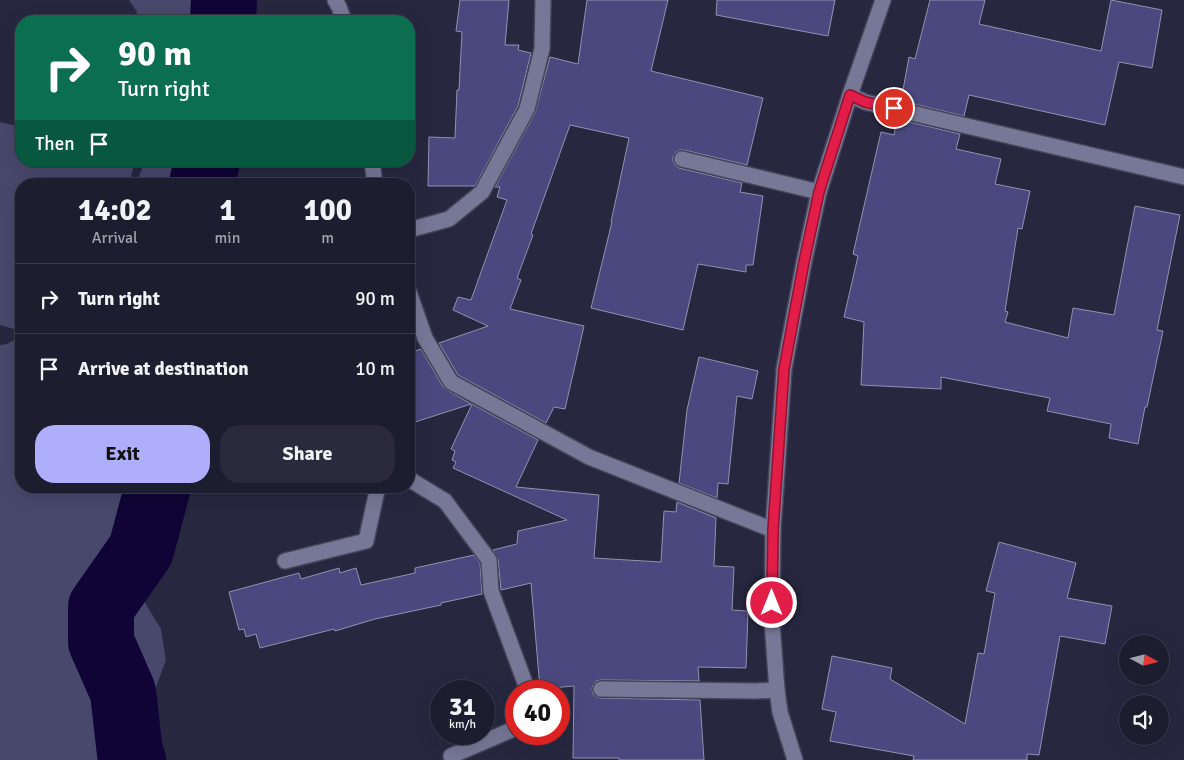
<!DOCTYPE html>
<html lang="en">
<head>
<meta charset="utf-8">
<style>
  :root { --surface:#1d1d30; --page:#2a2a3c; --text:#f1f3f6; --muted:#a0a2ab; --line:#3b3b4c; --accent:#aeaefa }
  body { margin:0; font-family:Signika,sans-serif; background:var(--page); color:var(--text); height:100vh; display:flex; flex-direction:column; font-size:19px; white-space:nowrap }
  * { box-sizing:border-box; margin:0 }
  p { font-size:16px; color:var(--muted) }
  .icon { flex:none; width:28px; height:28px; fill:none; stroke:currentColor; stroke-width:2; stroke-linecap:round; stroke-linejoin:round }
  .map { position:relative; flex:1; overflow:hidden }
  .sheet { position:absolute; left:15px; top:178px; width:400px; height:315px; display:flex; flex-direction:column; background:var(--surface); border-radius:20px; box-shadow:0 5px 20px #0002,0 0 0 1px var(--line) }
  .sheet>* { flex:none }
  .hud { position:absolute; left:15px; top:15px; width:400px; height:152px; border-radius:20px; box-shadow:0 5px 20px #0002,0 0 0 1px var(--line); background:#0b6e4f; color:#fff; overflow:hidden }
  .needle { width:32px; rotate:97deg }
  .buttons { position:absolute; left:1119px; top:635px; display:grid; gap:10px }
  .buttons a { display:grid; place-items:center; width:50px; height:50px; border-radius:50%; background:var(--surface); box-shadow:0 5px 20px #0002,0 0 0 1px var(--line); font-size:25px }
  .speed { position:absolute; left:430px; top:680px; display:flex; gap:10px; font-size:25px; font-weight:700; text-align:center }
  .speed>* { display:grid; place-content:center; width:65px; height:65px; border-radius:50%; background:var(--surface); box-shadow:0 5px 20px #0002,0 0 0 1px var(--line); line-height:1 }
  .speed small { font-size:12px; font-weight:400 }
  .speed .limit { border:8px solid #d22; background:#fff; color:#111 }
  .pin { position:absolute; display:grid; place-items:center; width:42px; height:42px; color:#fff; margin:-21px; border:2px solid #fff; border-radius:50%; box-shadow:0 1px 5px #0007 }
  .me { position:absolute; width:55px; margin:-28px; rotate:0deg; stroke-linejoin:round; filter:drop-shadow(0 0 4px #0008) }
  .turn { display:flex; align-items:center; gap:18px; height:105px; padding:0 20px; font-size:22px }
  .turn .icon { width:65px; height:65px; stroke-width:2.5 }
  .turn b { display:block; font-size:35px; line-height:42px }
  .then { display:flex; align-items:center; height:48px; padding:0 20px; background:#0003; gap:10px; font-size:19px }
  .eta { display:flex; justify-content:space-evenly; align-items:center; height:85px; text-align:center }
  .eta b { font-size:30px; font-weight:700; line-height:35px }
  .action { display:flex; gap:10px; margin-top:auto; padding:10px 20px }
  .action a { flex:1; height:58px; border-radius:20px; background:var(--accent); color:#111; font-size:20px; font-weight:700; line-height:58px; text-align:center }
  .action a+a { background:var(--page); color:var(--text) }
  ul { padding:0; list-style:none }
  li { display:flex; align-items:center; gap:15px; height:70px; padding:0 20px; border-top:1px solid var(--line) }
  li div { flex:1 }
  li b { display:block; font-size:19px }
  li em { font-style:normal }
  .map>svg:first-child { display:block }
  .green { fill:#48486c }
  .lines { fill:none; stroke-linecap:round; stroke-linejoin:round }
  .river { stroke:#0f0435; stroke-width:66 }
  .building { fill:#4a487e; stroke:#9192b1 }
  .minor-casing { stroke:#444459; stroke-width:18 }
  .minor { stroke:#777897; stroke-width:15 }
  .route-casing { stroke:#92132f; stroke-width:12 }
  .route { stroke:#e11d48; stroke-width:9 }
</style>
</head>
<body>
<div class="map">
<svg width="1184" height="760" viewBox="0 0 1184 760">
  <rect width="100%" height="100%" fill="#272740"/>
  <g class="green">
    <polygon points="129,0 237,0 239,21 136,21 137,12"/>
    <polygon points="0,122 21,127 21,161 135,161 129,184 21,184 21,331 0,325"/>
    <polygon points="145,161 225,161 228,184 136,184"/>
    <polygon points="21,336 21,486 144,486 134,535 139,593 161,629 166,660 153,695 153,748 160,760 0,760 0,345 7,344"/>
  </g>
  <g class="lines">
    <g class="river">
      <polyline points="223,21 224,0"/>
      <polyline points="202,184 207,161"/>
      <polyline points="133,760 130,754 123,692 101,642 101,607 141,550 158,486"/>
    </g>
  </g>
  <g class="building">
    <polygon points="460,0 509,0 505,45 519,45 518,50 531,53 518,106 475,186 428,186 429,137 455,138 457,90 459,90 462,32 456,31"/>
    <polygon points="587,0 668,0 651,71 763,98 747,165 684,150 680,150 676,152 673,157 673,161 675,165 679,168 742,183 740,192 763,196 753,265 746,265 746,272 698,264 683,330 591,308 612,222 611,222 629,138 570,125 531,234 533,235 517,278 521,280 510,309 584,326 565,409 554,407 546,423 458,375 439,343 488,326 453,310 458,297 471,300 507,200 497,197 500,187 495,187 535,113 550,57 578,64"/>
    <polygon points="717,0 835,0 828,36 716,15"/>
    <polygon points="930,0 985,0 979,24 1101,51 1111,0 1162,10 1152,68 1119,62 1105,125 969,95 964,116 901,101 909,57 915,59"/>
    <polygon points="897,119 960,134 956,149 1001,159 995,184 1030,191 1022,229 1018,228 1005,311 1008,312 1005,322 1068,338 1073,308 1114,315 1135,206 1180,215 1157,330 1163,331 1147,407 1145,407 1138,444 1109,438 1111,424 1047,411 1050,398 941,377 941,389 861,385 864,322 844,317 858,256 853,254 881,132 894,135"/>
    <polygon points="421,349 443,387 447,390 471,404 409,424 409,353"/>
    <polygon points="699,357 758,371 752,399 737,396 728,484 718,483 717,498 679,483 687,410"/>
    <polygon points="472,404 538,440 516,487 599,495 594,558 661,562 664,511 676,512 677,502 716,518 714,566 734,567 732,610 748,611 746,668 698,667 699,681 601,680 596,681 593,685 592,688 593,694 597,697 601,698 700,700 704,760 619,760 619,758 573,758 574,686 540,689 531,583 501,590 498,559 493,550 517,544 518,531 567,520 453,468 456,462 452,460 455,451 451,449"/>
    <polygon points="999,542 1076,563 1067,598 1112,606 1105,644 1060,636 1039,755 1027,754 1027,760 913,760 914,756 830,741 836,712 822,709 832,656 892,668 890,679 965,724 978,653 984,654 995,593 986,591"/>
    <polygon points="474,555 480,563 482,594 441,603 441,605 375,619 335,631 334,629 260,648 256,634 246,637 244,629 239,630 229,592 299,573 301,579 339,568 340,573 356,568 361,585 415,573 415,568"/>
  </g>
  <g class="lines">
    <defs>
      <g id="minor">
        <polyline points="335,0 339,7 344,21"/>
        <polyline points="850,95 865,102 1184,177"/>
        <polyline points="682,159 819,192"/>
        <polyline points="372,161 375,184"/>
        <polyline points="409,230 449,219 482,192 527,109 542,49 543,0"/>
        <polyline points="409,292 425,338 451,382 589,457 773,530"/>
        <polyline points="409,479 445,501 489,560 491,591 528,691"/>
        <polyline points="285,561 366,541 378,486"/>
        <polyline points="601,689 755,691 777,690"/>
        <polyline points="453,760 451,756 516,728"/>
        <polyline points="795,760 780,712 777,690 772,622 773,530 784,369 804,262 819,192 850,95 883,0"/>
      </g>
    </defs>
    <use href="#minor" class="minor-casing"/>
    <use href="#minor" class="minor"/>
  </g>
  <g class="lines">
    <defs>
      <polyline id="route" points="772,603 773,530 784,369 804,262 819,192 850,95 865,102 894,108"/>
    </defs>
    <use href="#route" class="route-casing"/>
    <use href="#route" class="route"/>
  </g>
</svg>
<div class="buttons">
<a><svg class="needle" viewBox="-14 -14 28 28"><path d="M0-13l5 13h-10z" fill="#e53935"/><path d="M0 13l5-13h-10z" fill="#a0a2ab"/></svg></a>
<a><svg class="icon" aria-label="sound" viewBox="0 0 24 24"><path d="M4 9h4l5-4v14l-5-4H4zM17 9q2 3 0 6"/></svg></a>
</div>
<div class="speed"><div>31<small>km/h</small></div><div class="limit">40</div></div>
<div class="pin" style="left:894px;top:108px;background:#d93025"><svg class="icon" aria-label="arrive" viewBox="0 0 24 24"><path d="M6 21V4h12l-3 4 3 4H6"/></svg></div>
<svg class="me" style="left:772px;top:603px" viewBox="-20 -20 40 40"><circle r="17" fill="#e11d48" stroke="#fff" stroke-width="3"/><path d="M0-11L8 9 0 5-8 9z" fill="#fff"/></svg>
<div class="hud">
<div class="turn"><svg class="icon" aria-label="right" viewBox="0 0 24 24"><path d="M7 20v-9h11M14 6l5 5-5 5"/></svg><div><b>90 m</b>Turn right</div></div>
<div class="then">Then<svg class="icon" aria-label="arrive" viewBox="0 0 24 24"><path d="M6 21V4h12l-3 4 3 4H6"/></svg></div>
</div>
<section class="sheet">
<div class="eta">
<div><b>14:02</b><p>Arrival</p></div>
<div><b>1</b><p>min</p></div>
<div><b>100</b><p>m</p></div>
</div>
<ul>
<li><svg class="icon" aria-label="right" viewBox="0 0 24 24"><path d="M7 20v-9h11M14 6l5 5-5 5"/></svg><div><b>Turn right</b></div><em>90 m</em></li>
<li><svg class="icon" aria-label="arrive" viewBox="0 0 24 24"><path d="M6 21V4h12l-3 4 3 4H6"/></svg><div><b>Arrive at destination</b></div><em>10 m</em></li>
</ul>
<div class="action"><a>Exit</a><a>Share</a></div>
</section>
</div>
</body>
</html>
